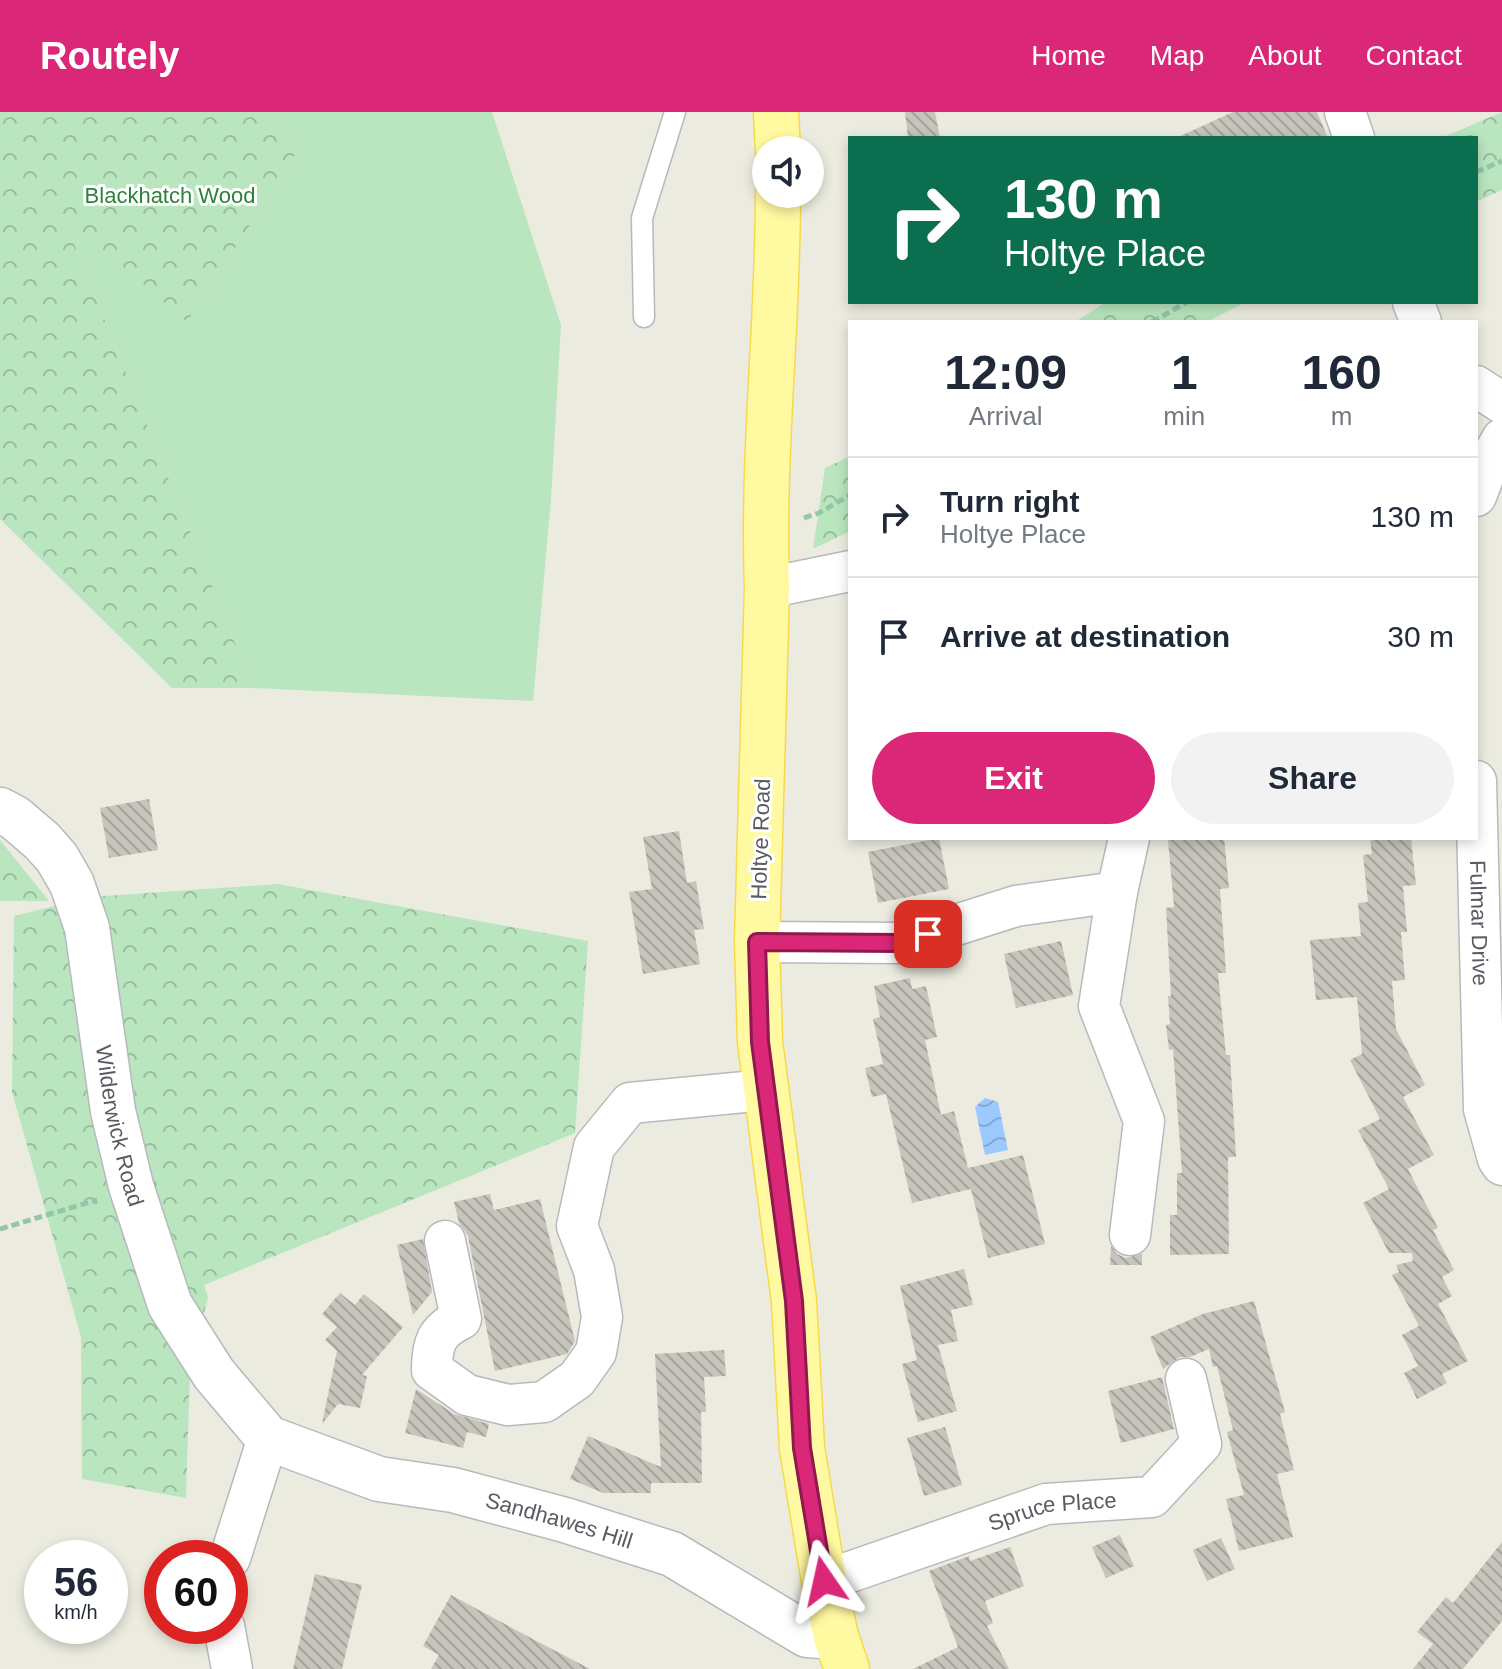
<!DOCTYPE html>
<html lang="en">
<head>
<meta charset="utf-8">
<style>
  :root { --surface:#fff; --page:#f2f2f3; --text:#1f2937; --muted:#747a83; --line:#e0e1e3; --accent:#db2777 }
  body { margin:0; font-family:Arial,sans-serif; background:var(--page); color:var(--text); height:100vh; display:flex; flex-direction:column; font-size:30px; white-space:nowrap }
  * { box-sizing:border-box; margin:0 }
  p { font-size:26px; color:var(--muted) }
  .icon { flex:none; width:44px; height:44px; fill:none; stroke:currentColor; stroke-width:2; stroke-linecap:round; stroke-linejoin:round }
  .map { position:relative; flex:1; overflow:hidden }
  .drawer { position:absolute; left:848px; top:208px; width:630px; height:520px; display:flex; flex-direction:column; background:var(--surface); border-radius:0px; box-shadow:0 4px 12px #0003 }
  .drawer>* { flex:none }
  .hud { position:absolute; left:848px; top:24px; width:630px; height:168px; border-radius:0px; box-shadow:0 4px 12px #0003; background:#0b6e4f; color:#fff; overflow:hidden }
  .fabs { position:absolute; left:752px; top:24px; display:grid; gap:16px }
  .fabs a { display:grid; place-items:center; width:72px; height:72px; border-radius:50%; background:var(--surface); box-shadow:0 4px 12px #0003; font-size:40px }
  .speed { position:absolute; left:24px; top:1428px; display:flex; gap:16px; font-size:40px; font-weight:700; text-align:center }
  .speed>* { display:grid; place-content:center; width:104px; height:104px; border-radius:50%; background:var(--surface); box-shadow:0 4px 12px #0003; line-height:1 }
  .speed small { font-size:20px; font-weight:400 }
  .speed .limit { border:12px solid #d22; background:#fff; color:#111 }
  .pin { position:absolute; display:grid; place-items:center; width:68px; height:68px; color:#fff; margin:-34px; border-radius:16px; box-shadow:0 4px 12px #0006 }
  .me { position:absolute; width:88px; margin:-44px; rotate:349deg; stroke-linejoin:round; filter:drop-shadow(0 0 6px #0008) }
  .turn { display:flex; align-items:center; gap:28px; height:168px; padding:0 24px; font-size:36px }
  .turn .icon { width:104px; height:104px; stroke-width:2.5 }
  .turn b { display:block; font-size:56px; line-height:68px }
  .eta { display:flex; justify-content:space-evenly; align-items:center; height:136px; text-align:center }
  .eta b { font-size:48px; font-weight:800; line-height:56px }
  .button { display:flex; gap:16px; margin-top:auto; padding:16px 24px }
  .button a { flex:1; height:92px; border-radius:48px; background:var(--accent); color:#fff; font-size:32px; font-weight:800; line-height:92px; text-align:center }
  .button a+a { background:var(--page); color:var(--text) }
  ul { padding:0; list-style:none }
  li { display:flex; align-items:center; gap:24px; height:120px; padding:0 24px; border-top:2px solid var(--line) }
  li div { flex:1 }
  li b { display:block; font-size:30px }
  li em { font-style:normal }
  header { display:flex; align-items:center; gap:48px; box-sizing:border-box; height:112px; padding:0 40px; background:var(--accent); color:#fff }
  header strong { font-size:38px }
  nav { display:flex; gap:44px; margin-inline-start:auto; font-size:28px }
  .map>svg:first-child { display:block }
  .grass { fill:#b9e6be }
  .forest { fill:url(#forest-crowns) }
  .water { fill:url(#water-waves) }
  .building { fill:url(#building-back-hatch) }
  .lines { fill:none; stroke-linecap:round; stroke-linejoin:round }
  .service-casing { stroke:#b7b9bf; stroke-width:23 }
  .minor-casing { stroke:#b7b9bf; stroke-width:43 }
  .tertiary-casing { stroke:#b7b9bf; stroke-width:47 }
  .primary-casing { stroke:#f8d94c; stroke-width:47 }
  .path { stroke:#92c7a7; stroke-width:5; stroke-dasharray:8 4; stroke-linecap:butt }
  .service { stroke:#fff; stroke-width:20 }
  .minor { stroke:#fff; stroke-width:40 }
  .tertiary { stroke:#fff; stroke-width:44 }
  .primary { stroke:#fff9a1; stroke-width:44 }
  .route-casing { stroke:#8e194d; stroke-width:20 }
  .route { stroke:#db2777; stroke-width:14 }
  .labels { text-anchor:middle; stroke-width:6; stroke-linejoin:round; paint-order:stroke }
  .park-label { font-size:22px; fill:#2e823b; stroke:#fff }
  .street-label { font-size:22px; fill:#585b61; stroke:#fff }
</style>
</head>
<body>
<header>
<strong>Routely</strong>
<nav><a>Home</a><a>Map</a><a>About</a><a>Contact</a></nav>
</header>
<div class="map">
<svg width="1502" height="1557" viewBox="0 0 1502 1557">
  <defs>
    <pattern id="forest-crowns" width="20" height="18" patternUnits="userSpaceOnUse" patternTransform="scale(2)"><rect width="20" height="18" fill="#b9e6be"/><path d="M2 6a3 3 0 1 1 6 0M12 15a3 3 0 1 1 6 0" fill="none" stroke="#99bd9e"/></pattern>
    <pattern id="water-waves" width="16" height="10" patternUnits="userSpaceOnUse" patternTransform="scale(2)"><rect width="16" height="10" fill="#9ccaff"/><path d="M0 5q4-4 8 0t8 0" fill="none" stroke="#82a7d2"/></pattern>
    <pattern id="building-back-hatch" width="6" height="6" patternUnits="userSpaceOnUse" patternTransform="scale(2)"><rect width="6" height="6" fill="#c7c4bc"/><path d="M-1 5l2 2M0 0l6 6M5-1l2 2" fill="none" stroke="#a4a29c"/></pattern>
  </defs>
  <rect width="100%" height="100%" fill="#ecebdf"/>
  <polygon class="grass" points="264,0 492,0 561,213 551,387 533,589 253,576 61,100 187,209 299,37"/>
  <g class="forest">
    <polygon points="0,0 264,0 299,37 187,210 62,102 253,576 172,576 0,407"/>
    <polygon points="1502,0 1502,78 1476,90 1476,26 1441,26"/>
    <polygon points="1106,190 1246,190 1207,210 1075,210"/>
    <polygon points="850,344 850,419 813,437 825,356"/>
    <polygon points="0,728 49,789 0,789"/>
    <polygon points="278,772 588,829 575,1021 204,1173 208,1185 190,1260 186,1386 82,1367 81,1225 12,980 14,804 90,785"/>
  </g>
  <polygon class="water" points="985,986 998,990 1008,1038 985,1043 975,995"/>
  <g class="building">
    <polygon points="905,0 935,0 940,26 908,26"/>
    <polygon points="1233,0 1317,0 1328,26 1176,26"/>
    <polygon points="149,687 158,738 109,746 100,696"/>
    <polygon points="679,719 687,771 696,769 704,817 694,818 700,852 643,862 629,780 652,777 643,725"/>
    <polygon points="939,726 949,777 878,791 868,740"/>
    <polygon points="1188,726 1224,726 1229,776 1220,777 1226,861 1218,861 1226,943 1230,943 1236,1045 1228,1045 1229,1142 1170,1143 1170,1103 1177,1103 1177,1061 1182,1061 1173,937 1169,938 1166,913 1170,912 1168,884 1171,884 1166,796 1174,795 1168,728"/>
    <polygon points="1370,726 1411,726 1416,773 1403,774 1407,820 1401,820 1405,868 1392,869 1396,917 1425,973 1403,985 1434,1043 1408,1057 1438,1116 1433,1118 1454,1158 1442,1165 1452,1184 1438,1192 1468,1249 1442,1262 1447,1271 1417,1287 1404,1261 1418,1254 1402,1223 1419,1214 1392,1163 1399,1160 1396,1153 1413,1149 1412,1141 1389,1141 1363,1091 1389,1077 1358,1018 1380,1007 1350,948 1362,942 1357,885 1316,888 1310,828 1361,824 1358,791 1368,790 1363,743 1372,742"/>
    <polygon points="1061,829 1073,883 1016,896 1004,842"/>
    <polygon points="910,866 912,877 926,874 937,925 925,928 941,1003 954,999 968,1056 1023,1043 1045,1132 988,1146 971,1077 912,1091 886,982 872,985 865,956 883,952 873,907 880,905 874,874"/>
    <polygon points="490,1082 494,1098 540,1087 575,1229 567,1242 495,1259 468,1124 459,1111 454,1090"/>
    <polygon points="423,1127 432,1180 413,1203 397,1133"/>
    <polygon points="1111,1134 1117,1142 1126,1146 1142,1142 1142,1153 1110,1153"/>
    <polygon points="964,1157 973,1193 951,1198 958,1229 938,1233 957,1299 918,1310 902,1252 917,1248 900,1174"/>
    <polygon points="340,1181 355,1193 364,1182 403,1215 362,1263 367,1264 360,1296 338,1292 322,1312 337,1239 325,1228 337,1215 322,1202"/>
    <polygon points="1254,1189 1285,1300 1280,1302 1294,1358 1277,1362 1293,1425 1239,1439 1226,1387 1244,1383 1227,1320 1233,1318 1217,1254 1213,1255 1209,1237 1190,1245 1180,1245 1163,1257 1150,1225 1203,1202"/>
    <polygon points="724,1238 726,1264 704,1265 706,1300 701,1300 702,1371 651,1371 651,1381 603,1381 570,1367 588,1324 661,1355 655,1242"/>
    <polygon points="1162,1265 1174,1317 1121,1331 1108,1279"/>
    <polygon points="416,1277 454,1302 489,1312 486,1325 467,1320 463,1336 405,1321"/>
    <polygon points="945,1315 962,1373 924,1384 907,1326"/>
    <polygon points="1120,1423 1134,1454 1106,1466 1092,1435"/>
    <polygon points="1221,1426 1235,1457 1207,1469 1193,1438"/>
    <polygon points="1502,1430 1502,1509 1463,1557 1413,1557 1433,1532 1417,1520 1446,1485 1453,1491"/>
    <polygon points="1010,1435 1024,1474 985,1489 993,1511 987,1514 1009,1557 913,1557 958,1535 929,1459 969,1444 970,1449"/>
    <polygon points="315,1462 362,1473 342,1557 293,1557"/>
    <polygon points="451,1483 529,1525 590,1557 431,1557 439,1543 423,1534"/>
  </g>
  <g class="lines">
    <defs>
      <polyline id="service" points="644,205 642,106 675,0"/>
      <g id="minor">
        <polyline points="1345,0 1354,26"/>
        <polyline points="1413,190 1421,210"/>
        <polyline points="1476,274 1502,291"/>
        <polyline points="1476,384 1489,350 1502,327"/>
        <polyline points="767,476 850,459"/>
        <path id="s1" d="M1476,669L1484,997L1498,1047L1502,1053"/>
        <polyline points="1129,726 1117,780 1099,894 1144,1009 1130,1123"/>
        <polyline points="757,830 899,831 1016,794 1117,780"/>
        <path d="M445,1129L461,1207C436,1219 432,1232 432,1258L467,1283L508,1293L544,1290L577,1267L596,1240L602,1205L594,1158L577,1114L594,1035L630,991L766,978"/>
        <polyline points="230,1446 268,1326"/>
        <path id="s2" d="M824,1469L1046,1392L1152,1385L1201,1332L1186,1267"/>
        <polyline points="224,1514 232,1557"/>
      </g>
      <g id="tertiary">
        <path id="s3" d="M0,698L15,706L42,729L57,746L72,772L87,816L113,999L131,1074L170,1193L214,1262L268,1326L379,1367L453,1378L565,1408L672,1442L807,1523L836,1525"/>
      </g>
      <g id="primary">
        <polyline points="776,0 778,38"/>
        <path d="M778,82C778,214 762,343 767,476L757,830L760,930L794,1189L802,1336L824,1469L836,1525L847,1557"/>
      </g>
    </defs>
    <use href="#service" class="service-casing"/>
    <use href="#minor" class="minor-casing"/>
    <use href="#tertiary" class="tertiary-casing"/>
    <use href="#primary" class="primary-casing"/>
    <g class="path">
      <polyline points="1476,60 1502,49"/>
      <polyline points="1152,210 1187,190"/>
      <polyline points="804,406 819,401 850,383"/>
      <polyline points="0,1117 97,1088"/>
    </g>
    <use href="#service" class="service"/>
    <use href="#minor" class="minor"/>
    <use href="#tertiary" class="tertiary"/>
    <use href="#primary" class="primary"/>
  </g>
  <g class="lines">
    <defs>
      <polyline id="route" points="824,1469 802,1336 794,1189 760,930 757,830 899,831 928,822"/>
    </defs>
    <use href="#route" class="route-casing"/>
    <use href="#route" class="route"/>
  </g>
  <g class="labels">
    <g class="park-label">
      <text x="170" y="91">Blackhatch Wood</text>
    </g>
    <g class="street-label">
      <text transform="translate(760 727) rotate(-88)" y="8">Holtye Road</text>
      <text dy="8" stroke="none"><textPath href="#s1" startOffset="142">Fulmar Drive</textPath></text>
      <text dy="8" stroke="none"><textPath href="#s3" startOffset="352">Wilderwick Road</textPath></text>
      <text dy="8" stroke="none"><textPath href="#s2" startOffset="240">Spruce Place</textPath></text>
      <text dy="8" stroke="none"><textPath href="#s3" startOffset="1008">Sandhawes Hill</textPath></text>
    </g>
  </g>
</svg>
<div class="fabs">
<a><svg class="icon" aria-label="sound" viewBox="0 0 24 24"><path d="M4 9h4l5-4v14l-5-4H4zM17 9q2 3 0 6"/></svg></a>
</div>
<div class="speed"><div>56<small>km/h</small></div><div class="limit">60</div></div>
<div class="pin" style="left:928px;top:822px;background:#d93025"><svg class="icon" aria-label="arrive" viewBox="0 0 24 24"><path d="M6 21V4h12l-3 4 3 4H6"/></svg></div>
<svg class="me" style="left:824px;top:1469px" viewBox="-20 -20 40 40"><path d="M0-17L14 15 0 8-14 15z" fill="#db2777" stroke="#fff" stroke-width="4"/></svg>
<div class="hud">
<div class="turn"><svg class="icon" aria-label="right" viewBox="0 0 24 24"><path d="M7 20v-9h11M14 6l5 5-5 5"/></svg><div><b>130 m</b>Holtye Place</div></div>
</div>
<section class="drawer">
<div class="eta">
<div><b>12:09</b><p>Arrival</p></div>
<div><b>1</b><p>min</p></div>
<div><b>160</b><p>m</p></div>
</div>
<ul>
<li><svg class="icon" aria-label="right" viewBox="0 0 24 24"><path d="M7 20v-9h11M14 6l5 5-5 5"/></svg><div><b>Turn right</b><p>Holtye Place</p></div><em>130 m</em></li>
<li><svg class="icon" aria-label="arrive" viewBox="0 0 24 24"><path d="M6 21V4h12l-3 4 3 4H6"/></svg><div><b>Arrive at destination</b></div><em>30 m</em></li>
</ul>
<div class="button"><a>Exit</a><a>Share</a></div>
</section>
</div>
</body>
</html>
